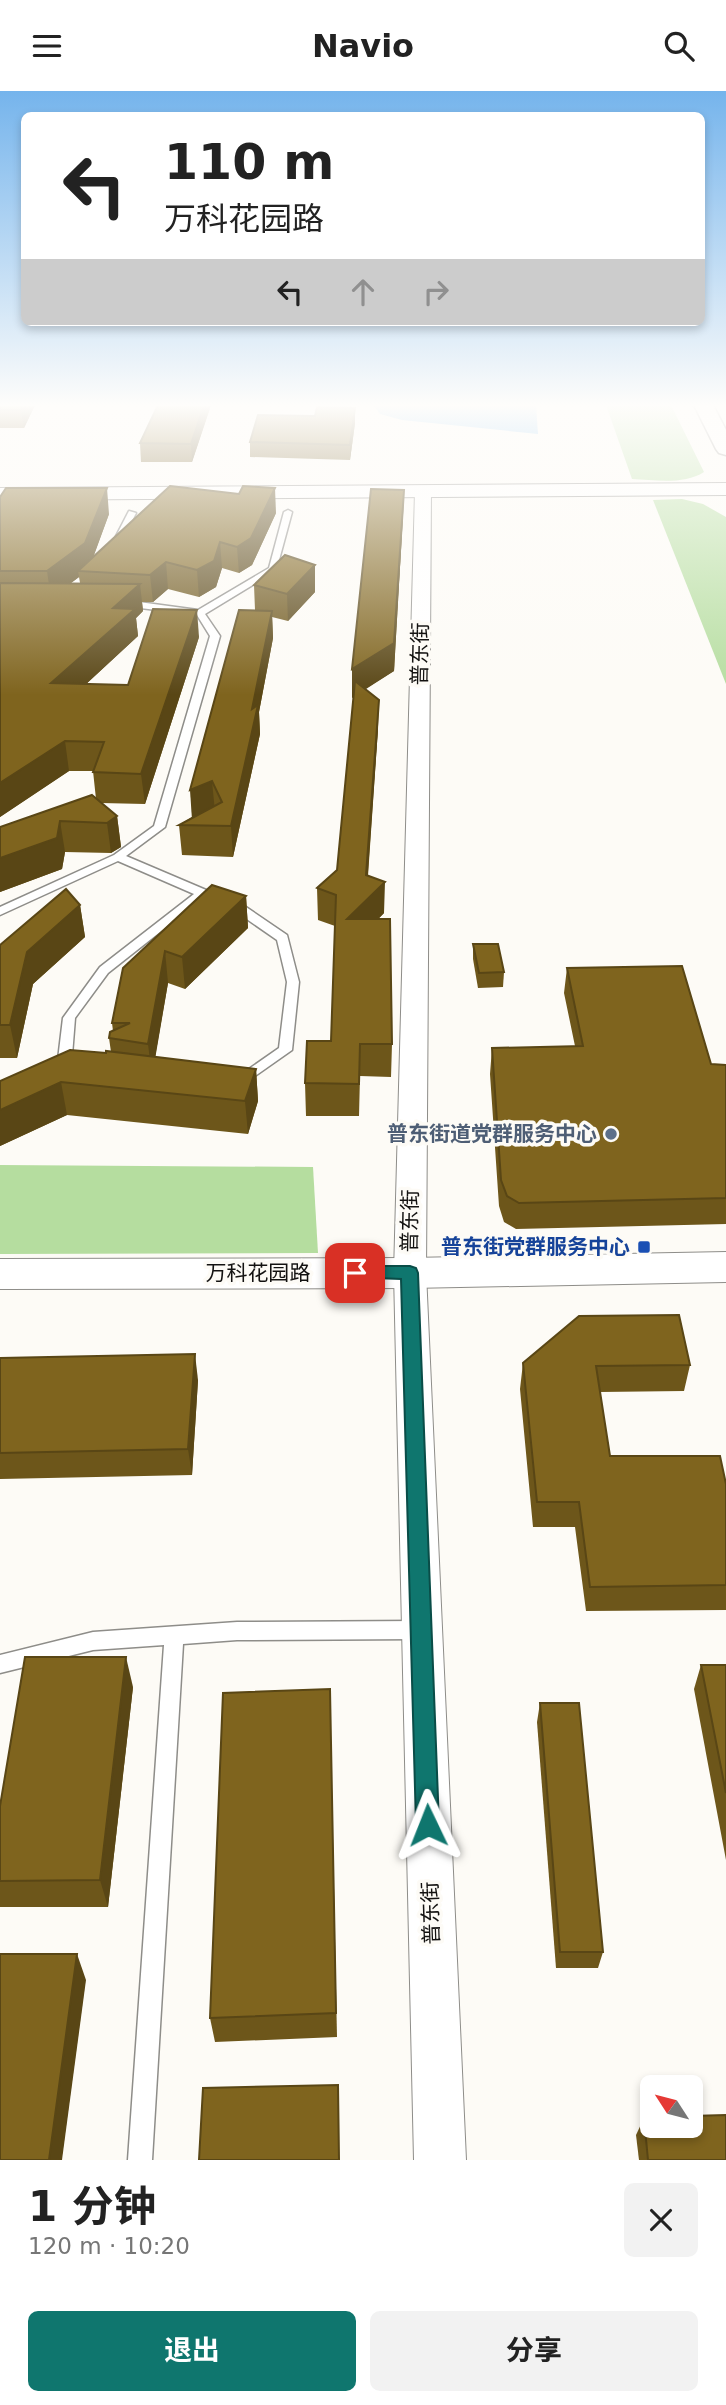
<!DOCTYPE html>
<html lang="zh">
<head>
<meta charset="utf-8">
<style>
  :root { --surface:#fff; --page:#f2f2f2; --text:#222; --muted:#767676; --accent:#0f766e }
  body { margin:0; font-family:"DejaVu Sans","Noto Sans SC",sans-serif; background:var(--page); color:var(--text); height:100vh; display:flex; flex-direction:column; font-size:26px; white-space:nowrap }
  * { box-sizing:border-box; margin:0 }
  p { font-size:23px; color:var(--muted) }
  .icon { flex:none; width:38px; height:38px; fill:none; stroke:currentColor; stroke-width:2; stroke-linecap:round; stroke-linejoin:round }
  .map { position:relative; height:2069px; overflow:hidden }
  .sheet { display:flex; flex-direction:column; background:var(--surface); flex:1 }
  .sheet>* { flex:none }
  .hud { position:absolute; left:21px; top:21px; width:684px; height:214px; border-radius:10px; box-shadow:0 4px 10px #0003; background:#fff; color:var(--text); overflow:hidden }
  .needle { width:46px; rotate:306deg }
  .fabs { position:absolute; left:640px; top:1984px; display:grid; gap:14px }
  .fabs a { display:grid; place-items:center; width:63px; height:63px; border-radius:10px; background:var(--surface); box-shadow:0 4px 10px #0003; font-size:35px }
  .pin { position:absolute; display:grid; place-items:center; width:60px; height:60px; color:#fff; margin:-30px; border-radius:14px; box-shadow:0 4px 10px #0006 }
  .me { position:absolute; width:77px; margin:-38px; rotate:358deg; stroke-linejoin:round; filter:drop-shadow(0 0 5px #0008) }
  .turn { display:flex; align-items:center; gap:24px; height:147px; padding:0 28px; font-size:32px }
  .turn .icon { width:91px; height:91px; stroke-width:2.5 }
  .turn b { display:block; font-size:49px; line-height:60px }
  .lanes { display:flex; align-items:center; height:66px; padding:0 28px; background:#0003; justify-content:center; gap:35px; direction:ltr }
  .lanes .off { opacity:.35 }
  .round { display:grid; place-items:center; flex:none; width:74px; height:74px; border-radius:10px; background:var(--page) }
  .overview { display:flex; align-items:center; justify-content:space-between; height:119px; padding:0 28px }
  h1 { font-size:42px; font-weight:700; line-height:52px }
  .button { display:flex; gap:14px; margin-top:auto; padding:14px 28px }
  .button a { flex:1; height:80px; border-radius:10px; background:var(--accent); color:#fff; font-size:28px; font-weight:700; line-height:80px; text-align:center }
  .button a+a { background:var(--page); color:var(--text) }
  header { display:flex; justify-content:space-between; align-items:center; height:91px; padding:0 28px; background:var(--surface); font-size:32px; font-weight:700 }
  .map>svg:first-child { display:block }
  .green { fill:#b5dd9f }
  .water { fill:#68b5f1 }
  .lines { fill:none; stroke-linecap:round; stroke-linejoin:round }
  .service-casing { stroke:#8e8d89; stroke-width:3 }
  .minor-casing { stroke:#8e8d89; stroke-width:2 }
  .tertiary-casing { stroke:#8e8d89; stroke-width:2 }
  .primary-casing { stroke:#8e8d89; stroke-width:3 }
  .service { fill:#fff; fill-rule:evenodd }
  .minor { fill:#fff; fill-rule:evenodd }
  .tertiary { fill:#fff; fill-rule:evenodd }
  .primary { fill:#fff; fill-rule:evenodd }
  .wall { fill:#6d561a; fill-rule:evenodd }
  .shaded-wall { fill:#594615 }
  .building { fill:#7f641e; stroke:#594615; stroke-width:2 }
  .route { fill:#0f766e; stroke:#0a4d48; stroke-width:2 }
  .service-dot { fill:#5c6f8a; stroke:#fdfbf6; stroke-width:2.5 }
  .transit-dot { fill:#1a4fb4; stroke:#fdfbf6; stroke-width:2.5 }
  .labels { text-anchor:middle; stroke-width:7; stroke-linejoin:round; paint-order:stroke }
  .street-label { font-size:21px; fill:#131211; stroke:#fdfbf6 }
  .service-label { font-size:21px; font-weight:bold; fill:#4e5e75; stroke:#fdfbf6; text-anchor:end }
  .transit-label { font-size:21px; font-weight:bold; fill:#164399; stroke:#fdfbf6; text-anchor:end }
</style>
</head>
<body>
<header><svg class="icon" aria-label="menu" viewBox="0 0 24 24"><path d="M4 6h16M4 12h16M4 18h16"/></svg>Navio<svg class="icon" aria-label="search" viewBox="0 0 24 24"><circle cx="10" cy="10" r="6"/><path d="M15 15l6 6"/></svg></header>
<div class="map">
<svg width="726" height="2069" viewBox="0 0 726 2069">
  <rect width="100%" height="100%" fill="#fdfbf6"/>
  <g class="green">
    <path d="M671,314L704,381C684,394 655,389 632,388L606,314Z"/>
    <polygon points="682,408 703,413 726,426 726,593 653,409"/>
    <polygon points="0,1074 313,1076 318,1162 0,1163"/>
  </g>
  <polygon class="water" points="373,314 536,314 538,343 402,329 380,323"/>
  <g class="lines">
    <defs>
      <g id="service">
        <polygon points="288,419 292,421 276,480 205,523 220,545 165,736 126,765 246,816 287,844 299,891 292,959 245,992 235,992 233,989 279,957 287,891 277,849 238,822 203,807 108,882 75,927 71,977 69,980 59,980 57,977 63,927 100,876 194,803 118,770 0,824 0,816 114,764 154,735 210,545 197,524 124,515 120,512 124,509 198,519 269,477 284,421"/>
        <polygon points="129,420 136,422 120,453 114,453 113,451"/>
        <polygon points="419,1530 426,1533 429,1539 426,1545 419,1548 237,1549 183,1553 152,2069 128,2069 164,1554 93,1559 0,1582 0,1564 93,1541 237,1531"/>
      </g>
      <polygon id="minor" points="423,395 431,400 426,1182 466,2069 414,2069 394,1182 415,400"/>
      <g id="tertiary">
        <polygon points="726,392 726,404 0,409 0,397"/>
        <polygon points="726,1161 726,1191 410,1197 0,1198 0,1168 410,1167"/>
      </g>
      <polygon id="primary" points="694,314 713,314 726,339 726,364 719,362 716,358"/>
    </defs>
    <use href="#service" class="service-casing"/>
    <use href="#minor" class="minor-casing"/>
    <use href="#tertiary" class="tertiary-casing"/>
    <use href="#primary" class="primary-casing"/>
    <use href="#service" class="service"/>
    <use href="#minor" class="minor"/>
    <use href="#tertiary" class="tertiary"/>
    <use href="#primary" class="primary"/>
  </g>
  <g class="wall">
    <polygon points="0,314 35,314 24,337 0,337"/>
    <polygon points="158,314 211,314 192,371 141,371 140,352"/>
    <polygon points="355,317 355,332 350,369 250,366 250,351 315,325"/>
    <polygon points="404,399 403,424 394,580 365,598 378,638 368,785 384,822 378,828 392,953 391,986 360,985 359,1025 306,1025 305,992 331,950 335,835 318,829 317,797 337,779 354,605 352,607"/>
    <path d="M0,406L109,423L93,466L276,422L252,474L239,482L222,477L216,496L199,506L168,498L153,511H142L143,520L136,527L138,545L86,593L128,594L199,546L145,713L101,712L117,725L121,756L111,762L65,761L62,778L0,801V736L96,708L93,680H69L0,726ZM79,486L80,492H71Z"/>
    <polygon points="315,474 315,501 288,530 272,526 273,547 259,621 260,643 233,766 182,764 179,734 192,726 255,519 254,494"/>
    <polygon points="246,805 248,837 185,898 168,892 155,966 256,978 258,1010 248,1043 67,1024 0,1055 0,990 111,961 109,947 113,940 112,932 123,877"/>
    <polygon points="80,814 85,846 33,893 17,967 0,967 0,854"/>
    <polygon points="473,853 504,881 503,896 478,897 473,868"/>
    <polygon points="567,877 711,973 726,974 726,1133 516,1138 504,1131 499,1115 490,983 492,957 575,955 564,902"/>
    <polygon points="0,1267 198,1289 192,1384 0,1388"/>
    <polygon points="523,1272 690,1274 684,1300 600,1301 610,1365 726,1393 726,1519 586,1520 575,1436 533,1436 520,1298"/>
    <polygon points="701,1574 726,1574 726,1769 694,1598"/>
    <polygon points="133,1596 108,1816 0,1816 0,1715"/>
    <polygon points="330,1598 337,1946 215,1951 210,1927"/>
    <polygon points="540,1612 603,1861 598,1877 556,1877 537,1631"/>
    <polygon points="644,2027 726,2069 639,2069 636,2044"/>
  </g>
  <g class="shaded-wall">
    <polygon points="23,314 35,314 24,337 21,319"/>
    <polygon points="204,314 211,314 192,371 191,353"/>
    <polygon points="355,317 355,332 350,369 350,354"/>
    <polygon points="107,397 109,423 89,478 78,480 79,486 51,507 47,480"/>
    <polygon points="275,397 276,422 252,474 239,482 237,456"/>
    <polygon points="404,399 403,424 394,580 352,607 352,578"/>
    <polygon points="220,451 222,477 216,496 199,506 197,479"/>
    <polygon points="166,471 168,498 153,511 150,484"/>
    <polygon points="315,474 315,501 288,530 287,503"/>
    <polygon points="140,493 143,520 136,527 138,545 56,621 51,592 113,517"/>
    <polygon points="197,519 199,546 145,713 141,683"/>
    <polygon points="272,520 273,547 259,621 260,643 233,766 231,735 252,618"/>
    <polygon points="379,609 378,638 366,809 385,791 384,822 347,860 347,828 366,784"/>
    <polygon points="65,650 69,680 0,726 0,692"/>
    <polygon points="212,690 215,721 192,729 190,699"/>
    <polygon points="117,725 121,756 111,762 107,732"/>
    <polygon points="60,730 65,761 62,778 0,801 0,767"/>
    <polygon points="246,805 248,837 185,898 182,866"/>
    <polygon points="80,814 85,846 33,893 17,967 10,934 27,861"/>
    <polygon points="165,860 168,892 152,986 148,953"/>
    <polygon points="256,978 258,1010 248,1043 245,1010"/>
    <polygon points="61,991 67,1024 0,1055 0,1019"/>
    <polygon points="195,1263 198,1289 192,1384 188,1358"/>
    <polygon points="126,1566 133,1596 108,1816 100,1789"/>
    <polygon points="77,1863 86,1889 62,2069 49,2069"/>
  </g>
  <g class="building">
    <polygon points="0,314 23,314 21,319 0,319"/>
    <polygon points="158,314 204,314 191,353 140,352"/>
    <polygon points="317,316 355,317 350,354 250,351 258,324 315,325"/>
    <polygon points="170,395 239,403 243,395 275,397 251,447 237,456 220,451 214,470 197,479 166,471 150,484 78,480"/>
    <polygon points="6,397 107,397 85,452 47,480 0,480 0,406"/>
    <polygon points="371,398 404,399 394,552 352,578"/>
    <polygon points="285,464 315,474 287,503 254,494"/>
    <polygon points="0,492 140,493 113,517 135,518 51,592 128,594 153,518 197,519 141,683 93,681 104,651 65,650 0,692"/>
    <polygon points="239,519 272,520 252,618 258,614 231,735 179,734 222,711 212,690 190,699"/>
    <polygon points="355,590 379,609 366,784 385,791 347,828 390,828 392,953 360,953 359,993 305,992 307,950 331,950 336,804 317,797 337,779"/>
    <polygon points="92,704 117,725 107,732 60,730 57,747 0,767 0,736"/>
    <polygon points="212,794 246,805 182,866 165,860 148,953 109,947 110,941 130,932 112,932 123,877"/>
    <polygon points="66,798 80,814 27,861 10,934 0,934 0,854"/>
    <polygon points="473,853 498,853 504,881 479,882"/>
    <polygon points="682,875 711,973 726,974 726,1107 519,1112 507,1105 501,1089 492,957 583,955 567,877"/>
    <polygon points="70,959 106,962 106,960 256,978 245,1010 61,991 0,1019 0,990"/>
    <polygon points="679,1224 690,1274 596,1275 610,1365 720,1365 726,1393 726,1494 590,1496 579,1411 537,1411 523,1272 579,1225"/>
    <polygon points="195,1263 188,1358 0,1362 0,1267"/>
    <polygon points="25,1566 126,1566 100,1789 0,1790 0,1715"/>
    <polygon points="701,1574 726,1574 726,1702"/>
    <polygon points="330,1598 336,1922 210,1927 223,1602"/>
    <polygon points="540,1612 579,1612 603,1861 560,1861"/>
    <polygon points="0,1863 77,1863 49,2069 0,2069"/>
    <polygon points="338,1994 339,2069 199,2069 203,1997"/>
    <polygon points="726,2024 726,2069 648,2069 644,2027 653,2026 653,2035 691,2035 691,2025"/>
  </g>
  <linearGradient id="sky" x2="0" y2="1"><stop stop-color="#75b4ec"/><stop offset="0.52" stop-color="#fefdfb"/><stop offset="1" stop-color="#fefdfb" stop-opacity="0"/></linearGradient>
  <rect width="726" height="604" fill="url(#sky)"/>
  <polygon class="route" points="355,1175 410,1175 416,1177 418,1182 439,1734 436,1743 428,1746 419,1743 416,1734 401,1188 349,1186 346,1182 349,1177"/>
  <circle class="service-dot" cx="611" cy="1043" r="7"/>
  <rect class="transit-dot" x="637" y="1149" width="14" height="14" rx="3.5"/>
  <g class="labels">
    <g class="street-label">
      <text transform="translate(420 563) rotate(-89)" y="7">普东街</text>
      <text transform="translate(410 1130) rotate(-89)" y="7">普东街</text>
      <text x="258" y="1189">万科花园路</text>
      <text transform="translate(431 1822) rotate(-92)" y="7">普东街</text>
    </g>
    <g class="service-label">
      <text x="597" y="1050">普东街道党群服务中心</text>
    </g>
    <g class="transit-label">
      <text x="630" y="1163">普东街党群服务中心</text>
    </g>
  </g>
</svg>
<div class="fabs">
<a><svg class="needle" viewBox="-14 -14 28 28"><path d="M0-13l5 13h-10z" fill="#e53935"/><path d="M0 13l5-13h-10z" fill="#767676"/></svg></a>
</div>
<div class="pin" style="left:355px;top:1182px;background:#d93025"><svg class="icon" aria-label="arrive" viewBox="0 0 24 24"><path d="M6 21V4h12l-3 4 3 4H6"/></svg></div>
<svg class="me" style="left:428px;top:1734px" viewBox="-20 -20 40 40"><path d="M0-17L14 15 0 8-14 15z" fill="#0f766e" stroke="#fff" stroke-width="4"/></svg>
<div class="hud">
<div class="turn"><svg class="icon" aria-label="left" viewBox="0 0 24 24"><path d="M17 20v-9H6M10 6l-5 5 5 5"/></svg><div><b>110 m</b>万科花园路</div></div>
<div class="lanes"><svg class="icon" aria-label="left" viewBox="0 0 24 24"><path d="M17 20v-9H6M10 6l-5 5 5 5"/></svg><svg class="icon off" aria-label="ahead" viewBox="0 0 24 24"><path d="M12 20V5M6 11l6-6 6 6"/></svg><svg class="icon off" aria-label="right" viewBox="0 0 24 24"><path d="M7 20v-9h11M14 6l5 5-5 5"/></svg></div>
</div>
</div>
<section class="sheet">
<div class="overview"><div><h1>1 分钟</h1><p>120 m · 10:20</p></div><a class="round"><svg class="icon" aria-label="close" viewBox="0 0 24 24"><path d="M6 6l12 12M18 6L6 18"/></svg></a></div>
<div class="button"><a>退出</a><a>分享</a></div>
</section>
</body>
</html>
